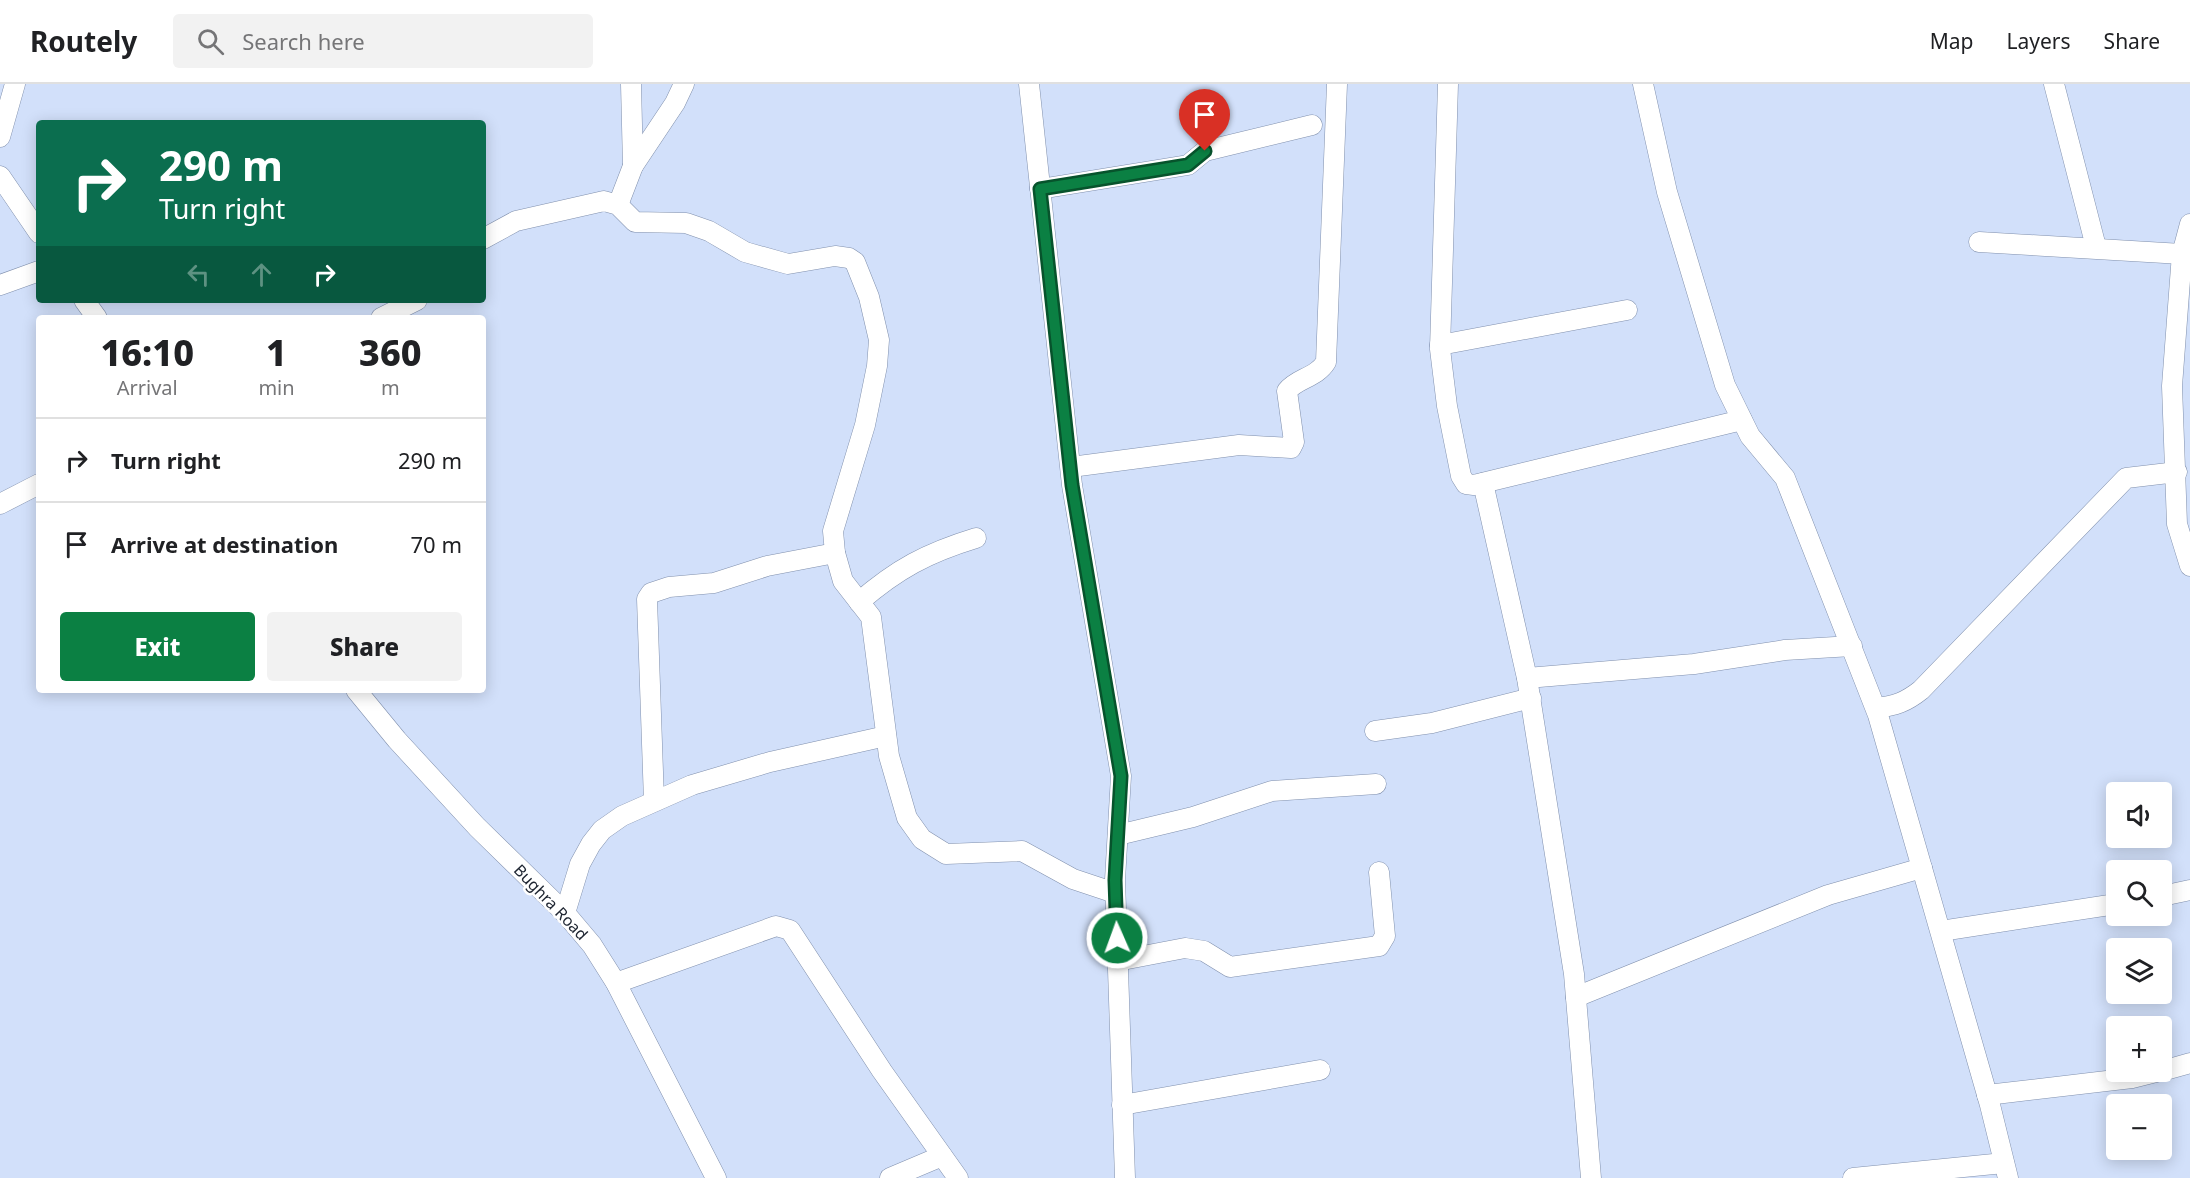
<!DOCTYPE html>
<html lang="en">
<head>
<meta charset="utf-8">
<style>
  :root { --surface:#fff; --page:#f2f2f2; --text:#202124; --muted:#757577; --line:#e0e0e0; --accent:#0b8043 }
  body { margin:0; font-family:"Noto Sans",sans-serif; background:var(--page); color:var(--text); height:100vh; display:flex; flex-direction:column; font-size:22px; white-space:nowrap }
  * { box-sizing:border-box; margin:0 }
  p { font-size:20px; color:var(--muted) }
  .icon { flex:none; width:33px; height:33px; fill:none; stroke:currentColor; stroke-width:2; stroke-linecap:round; stroke-linejoin:round }
  .map { position:relative; flex:1; overflow:hidden }
  .side { position:absolute; left:36px; top:231px; width:450px; height:378px; display:flex; flex-direction:column; background:var(--surface); border-radius:6px; box-shadow:0 3px 15px #0003 }
  .side>* { flex:none }
  .hud { position:absolute; left:36px; top:36px; width:450px; height:183px; border-radius:6px; box-shadow:0 3px 15px #0003; background:#0b6e4f; color:#fff; overflow:hidden }
  .fabs { position:absolute; left:2106px; top:698px; display:grid; gap:12px }
  .fabs a { display:grid; place-items:center; width:66px; height:66px; border-radius:6px; background:var(--surface); box-shadow:0 3px 15px #0003; font-size:30px }
  .pin { position:absolute; display:grid; place-items:center; width:51px; height:51px; color:#fff; margin:-62px -26px; border-radius:50% 50% 50% 0; rotate:-45deg; box-shadow:0 0 6px #0007 }
  .pin .icon { rotate:45deg }
  .me { position:absolute; width:66px; margin:-33px; rotate:358deg; stroke-linejoin:round; filter:drop-shadow(0 0 4px #0008) }
  .turn { display:flex; align-items:center; gap:21px; height:126px; padding:0 24px; font-size:27px }
  .turn .icon { width:78px; height:78px; stroke-width:2.5 }
  .turn b { display:block; font-size:42px; line-height:51px }
  .lanes { display:flex; align-items:center; height:57px; padding:0 24px; background:#0003; justify-content:center; gap:30px; direction:ltr }
  .lanes .off { opacity:.35 }
  .eta { display:flex; justify-content:space-evenly; align-items:center; height:102px; text-align:center }
  .eta b { font-size:36px; font-weight:800; line-height:42px }
  .action { display:flex; gap:12px; margin-top:auto; padding:12px 24px }
  .action a { flex:1; height:69px; border-radius:6px; background:var(--accent); color:#fff; font-size:24px; font-weight:800; line-height:69px; text-align:center }
  .action a+a { background:var(--page); color:var(--text) }
  ul { padding:0; list-style:none }
  li { display:flex; align-items:center; gap:18px; height:84px; padding:0 24px; border-top:2px solid var(--line) }
  li div { flex:1 }
  li b { display:block; font-size:22px }
  li em { font-style:normal }
  header { display:flex; align-items:center; gap:36px; box-sizing:border-box; height:84px; padding:0 30px; background:var(--surface); border-bottom:2px solid var(--line) }
  header strong { font-size:28px }
  nav { display:flex; gap:33px; margin-inline-start:auto; font-size:21px }
  .search { width:420px; height:54px; background:var(--page); display:flex; align-items:center; gap:15px; box-sizing:border-box; padding:0 21px; border-radius:6px; color:var(--muted); font-size:22px }
  .map>svg:first-child { display:block }
  .lines { fill:none; stroke-linecap:round; stroke-linejoin:round }
  .minor-casing { stroke:#8090ad; stroke-width:21 }
  .minor { stroke:#fff; stroke-width:20 }
  .route-casing { stroke:#07532c; stroke-width:15 }
  .route { stroke:#0b8043; stroke-width:10 }
  .labels { text-anchor:middle; stroke-width:5; stroke-linejoin:round; paint-order:stroke }
  .street-label { font-size:16px; fill:#202733; stroke:#fff }
</style>
</head>
<body>
<header>
<strong>Routely</strong>
<div class="search"><svg class="icon" aria-label="search" viewBox="0 0 24 24"><circle cx="10" cy="10" r="6"/><path d="M15 15l6 6"/></svg>Search here</div>
<nav><a>Map</a><a>Layers</a><a>Share</a></nav>
</header>
<div class="map">
<svg width="2190" height="1094" viewBox="0 0 2190 1094">
  <rect width="100%" height="100%" fill="#d2e0fa"/>
  <g class="lines">
    <defs>
      <g id="minor">
        <polyline points="631,0 633,82"/>
        <polyline points="1029,0 1072,401 1121,692 1115,796 1125,1094"/>
        <polyline points="1448,0 1440,265 1447,322 1461,392 1466,400 1474,401 1742,336"/>
        <polyline points="1643,0 1667,108 1725,301 1750,352 1785,394 1878,631 1990,1021 2008,1094"/>
        <polyline points="2054,0 2096,163"/>
        <polyline points="0,53 15,0"/>
        <polyline points="0,92 39,149"/>
        <polyline points="1040,105 1188,81 1205,67 1312,41"/>
        <polyline points="618,121 633,82 675,19 684,0"/>
        <polyline points="2190,140 2182,170 2172,302 2177,440 2190,482"/>
        <polyline points="483,155 516,137 604,117 618,121 635,138 686,139 709,147 745,168 788,180 835,172 849,174 855,178 869,213 879,256 877,282 865,341 833,447 835,469 843,497 871,533 889,672 907,734 922,755 946,770 1022,767 1073,795 1115,809"/>
        <polyline points="1979,158 2182,170"/>
        <polyline points="0,201 39,187"/>
        <polyline points="84,216 97,234"/>
        <polyline points="381,234 417,216"/>
        <polyline points="1440,261 1627,226"/>
        <path d="M1071,383L1239,361L1291,364L1294,358L1287,307C1297,294 1316,294 1326,278L1337,0"/>
        <polyline points="1483,399 1527,594 1574,890 1591,1094"/>
        <polyline points="0,420 39,400"/>
        <path d="M859,518C897,485 927,469 976,454"/>
        <polyline points="1527,594 1694,580 1785,566 1852,562"/>
        <polyline points="356,606 397,656 477,743 565,829 592,861 616,899 716,1094"/>
        <path d="M1876,624C1895,622 1906,618 1921,606L2126,394L2177,388"/>
        <polyline points="1375,647 1432,639 1531,614"/>
        <polyline points="654,717 647,515 651,509 669,503 714,499 767,482 835,469"/>
        <polyline points="1118,751 1193,733 1272,707 1376,700"/>
        <polyline points="2162,812 2190,806"/>
        <polyline points="565,829 580,780 591,760 602,746 622,732 692,701 770,678 886,652"/>
        <polyline points="1941,847 2116,820"/>
        <polyline points="1117,877 1185,864 1204,867 1230,883 1379,862 1385,852 1379,788"/>
        <polyline points="616,899 776,842 790,846 882,987 958,1094"/>
        <polyline points="1576,913 1828,811 1922,784"/>
        <polyline points="2162,987 2190,979"/>
        <polyline points="1987,1011 2132,994 2160,987"/>
        <polyline points="1122,1021 1320,986"/>
        <polyline points="890,1094 942,1072"/>
        <polyline points="1853,1094 2004,1079"/>
      </g>
    </defs>
    <use href="#minor" class="minor-casing"/>
    <use href="#minor" class="minor"/>
  </g>
  <g class="lines">
    <defs>
      <polyline id="route" points="1117,854 1115,796 1121,692 1072,401 1040,105 1188,81 1205,67"/>
    </defs>
    <use href="#route" class="route-casing"/>
    <use href="#route" class="route"/>
  </g>
  <g class="labels">
    <g class="street-label">
      <text transform="translate(551 818) rotate(46)" y="6">Bughra Road</text>
    </g>
  </g>
</svg>
<div class="fabs">
<a><svg class="icon" aria-label="sound" viewBox="0 0 24 24"><path d="M4 9h4l5-4v14l-5-4H4zM17 9q2 3 0 6"/></svg></a>
<a><svg class="icon" aria-label="search" viewBox="0 0 24 24"><circle cx="10" cy="10" r="6"/><path d="M15 15l6 6"/></svg></a>
<a><svg class="icon" aria-label="layers" viewBox="0 0 24 24"><path d="M12 4l9 5-9 5-9-5zM3 14l9 5 9-5"/></svg></a>
<a>+</a>
<a>−</a>
</div>
<div class="pin" style="left:1205px;top:67px;background:#d93025"><svg class="icon" aria-label="arrive" viewBox="0 0 24 24"><path d="M6 21V4h12l-3 4 3 4H6"/></svg></div>
<svg class="me" style="left:1117px;top:854px" viewBox="-20 -20 40 40"><circle r="17" fill="#0b8043" stroke="#fff" stroke-width="3"/><path d="M0-11L8 9 0 5-8 9z" fill="#fff"/></svg>
<div class="hud">
<div class="turn"><svg class="icon" aria-label="right" viewBox="0 0 24 24"><path d="M7 20v-9h11M14 6l5 5-5 5"/></svg><div><b>290 m</b>Turn right</div></div>
<div class="lanes"><svg class="icon off" aria-label="left" viewBox="0 0 24 24"><path d="M17 20v-9H6M10 6l-5 5 5 5"/></svg><svg class="icon off" aria-label="ahead" viewBox="0 0 24 24"><path d="M12 20V5M6 11l6-6 6 6"/></svg><svg class="icon" aria-label="right" viewBox="0 0 24 24"><path d="M7 20v-9h11M14 6l5 5-5 5"/></svg></div>
</div>
<section class="side">
<div class="eta">
<div><b>16:10</b><p>Arrival</p></div>
<div><b>1</b><p>min</p></div>
<div><b>360</b><p>m</p></div>
</div>
<ul>
<li><svg class="icon" aria-label="right" viewBox="0 0 24 24"><path d="M7 20v-9h11M14 6l5 5-5 5"/></svg><div><b>Turn right</b></div><em>290 m</em></li>
<li><svg class="icon" aria-label="arrive" viewBox="0 0 24 24"><path d="M6 21V4h12l-3 4 3 4H6"/></svg><div><b>Arrive at destination</b></div><em>70 m</em></li>
</ul>
<div class="action"><a>Exit</a><a>Share</a></div>
</section>
</div>
</body>
</html>
